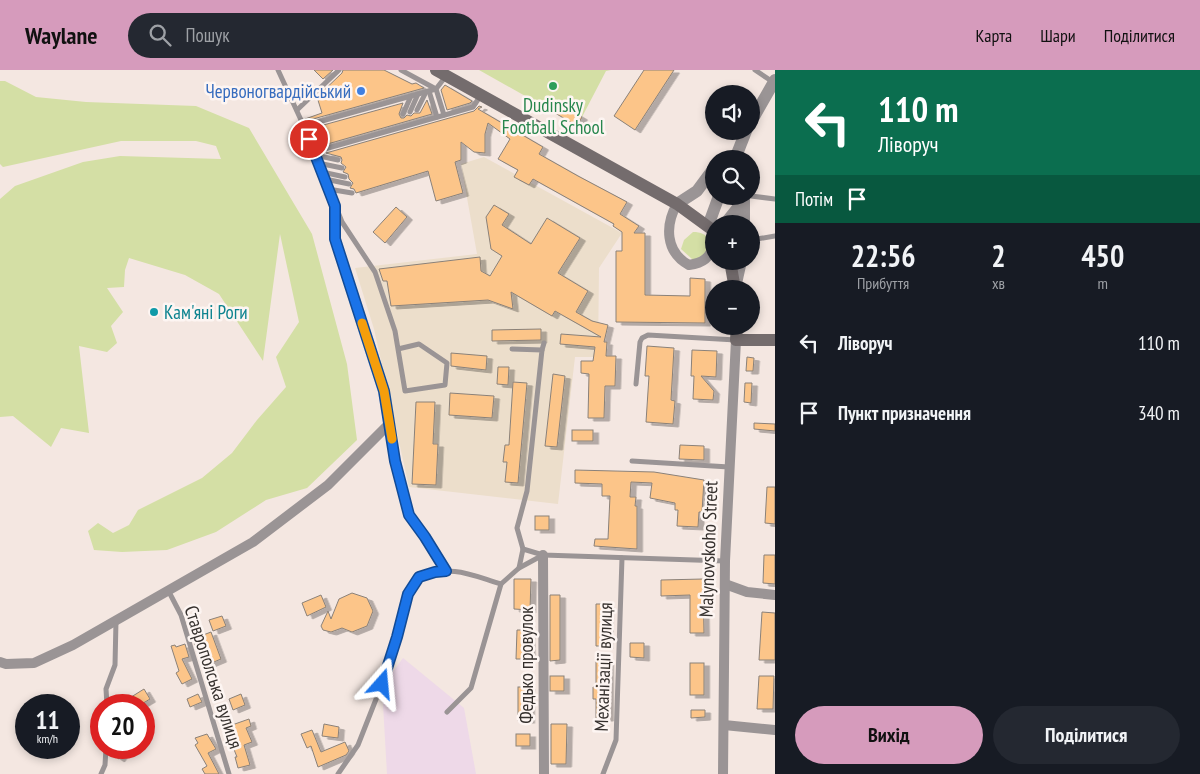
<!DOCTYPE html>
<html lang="uk">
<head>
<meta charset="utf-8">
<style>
  :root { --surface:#171b24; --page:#242831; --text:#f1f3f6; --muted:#9ea1a6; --accent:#d69bbc }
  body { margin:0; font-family:"PT Sans Narrow",sans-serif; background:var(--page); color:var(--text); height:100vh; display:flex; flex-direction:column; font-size:19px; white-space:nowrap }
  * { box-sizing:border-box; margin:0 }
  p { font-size:16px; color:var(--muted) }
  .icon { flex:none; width:28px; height:28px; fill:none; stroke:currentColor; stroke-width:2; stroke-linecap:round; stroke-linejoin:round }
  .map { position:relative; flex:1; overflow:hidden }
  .panel { display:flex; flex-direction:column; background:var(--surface); width:425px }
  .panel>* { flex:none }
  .top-card { background:#0b6e4f; color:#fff; overflow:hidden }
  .controls { position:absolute; left:705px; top:15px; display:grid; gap:10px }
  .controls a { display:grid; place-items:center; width:55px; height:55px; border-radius:50%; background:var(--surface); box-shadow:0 2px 8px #0003; font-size:25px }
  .speed { position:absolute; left:15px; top:624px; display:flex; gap:10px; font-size:25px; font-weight:700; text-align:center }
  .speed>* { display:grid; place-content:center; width:65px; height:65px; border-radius:50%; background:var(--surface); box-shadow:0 2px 8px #0003; line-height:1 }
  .speed small { font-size:12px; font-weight:400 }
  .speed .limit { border:8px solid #d22; background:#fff; color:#111 }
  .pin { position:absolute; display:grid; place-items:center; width:42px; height:42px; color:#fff; margin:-21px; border:2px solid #fff; border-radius:50%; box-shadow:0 1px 5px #0007 }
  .me { position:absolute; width:55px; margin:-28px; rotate:18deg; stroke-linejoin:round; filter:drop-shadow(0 0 4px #0008) }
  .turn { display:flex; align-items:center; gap:18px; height:105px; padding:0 20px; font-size:22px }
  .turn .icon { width:65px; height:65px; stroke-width:2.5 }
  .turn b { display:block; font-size:35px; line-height:42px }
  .then { display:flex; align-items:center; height:48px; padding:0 20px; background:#0003; gap:10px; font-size:19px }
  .eta { display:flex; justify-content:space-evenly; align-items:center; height:85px; text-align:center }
  .eta b { font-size:30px; font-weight:700; line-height:35px }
  .button { display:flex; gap:10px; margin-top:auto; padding:10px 20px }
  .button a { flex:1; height:58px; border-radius:30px; background:var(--accent); color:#111; font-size:20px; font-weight:700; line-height:58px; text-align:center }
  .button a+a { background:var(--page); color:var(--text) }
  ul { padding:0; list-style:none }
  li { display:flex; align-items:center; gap:15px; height:70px; padding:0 20px }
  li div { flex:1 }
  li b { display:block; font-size:19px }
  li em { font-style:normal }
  header { display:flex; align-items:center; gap:30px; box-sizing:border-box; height:70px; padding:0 25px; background:var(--accent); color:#111 }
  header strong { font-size:24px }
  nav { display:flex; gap:28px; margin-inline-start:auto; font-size:18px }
  .search { width:350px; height:45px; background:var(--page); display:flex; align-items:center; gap:12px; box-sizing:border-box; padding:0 18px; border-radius:28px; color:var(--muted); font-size:19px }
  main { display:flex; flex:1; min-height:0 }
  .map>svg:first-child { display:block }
  .commercial { fill:#ecdecb }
  .industrial { fill:#eed9e8 }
  .green { fill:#d4dfa5 }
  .building { fill:#fcc589; stroke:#8a8179; filter:url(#shadow) }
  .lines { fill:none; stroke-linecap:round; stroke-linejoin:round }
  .service { stroke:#9a9495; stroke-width:5 }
  .minor { stroke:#9a9495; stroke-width:10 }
  .tertiary { stroke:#9a9495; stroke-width:12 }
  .secondary { stroke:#746c6d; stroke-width:12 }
  .route-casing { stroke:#114b97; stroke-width:12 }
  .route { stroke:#1a73e8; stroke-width:9 }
  .slow { stroke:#f59e0b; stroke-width:9 }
  .leisure-dot { fill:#2e9e5b; stroke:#fdf5f2; stroke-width:2 }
  .shop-dot { fill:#3f7fe0; stroke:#fdf5f2; stroke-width:2 }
  .culture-dot { fill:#0f9aa8; stroke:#fdf5f2; stroke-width:2 }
  .labels { text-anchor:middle; stroke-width:5; stroke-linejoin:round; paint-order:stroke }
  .shop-label { font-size:19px; fill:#366cbe; stroke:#fdf5f2; text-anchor:end }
  .leisure-label { font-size:19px; fill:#27864d; stroke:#fdf5f2 }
  .culture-label { font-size:19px; fill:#0d838f; stroke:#fdf5f2; text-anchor:start }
  .street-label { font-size:19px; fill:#36312e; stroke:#fdf5f2 }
</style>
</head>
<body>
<header>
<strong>Waylane</strong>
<div class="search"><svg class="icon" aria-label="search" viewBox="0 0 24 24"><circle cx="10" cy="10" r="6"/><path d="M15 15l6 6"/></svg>Пошук</div>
<nav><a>Карта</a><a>Шари</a><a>Поділитися</a></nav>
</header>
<main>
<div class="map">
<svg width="775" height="704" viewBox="0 0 775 704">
  <defs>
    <filter id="shadow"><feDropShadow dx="5.5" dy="3" stdDeviation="0" flood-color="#0004"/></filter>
  </defs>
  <rect width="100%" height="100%" fill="#f4e7e1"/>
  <polygon class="commercial" points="484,87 622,163 599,198 598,287 575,287 558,434 409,417 374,259 355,198 477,184 461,94"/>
  <polygon class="industrial" points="403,588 464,638 476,704 387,704 382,617"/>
  <g class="green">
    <polygon points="479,0 611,0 606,1 582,47 555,31 550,40"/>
    <polygon points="0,11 5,11 36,27 86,32 196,36 249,58 312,164 347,294 357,370 307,418 266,430 216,462 167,480 122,482 94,480 88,461 98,453 113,463 129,455 138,440 202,408 232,383 257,350 286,317 276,287 299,252 280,164 263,291 219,224 185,205 129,188 125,200 124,217 107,218 123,242 111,256 117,273 107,282 79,276 89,363 61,358 51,377 13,346 0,347 0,129 15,116 83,92 120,86 221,89 216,76 196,71 121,71 3,97 0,94"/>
    <path d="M693,162C701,162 706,164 710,171L708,182L698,190L692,189L681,179L684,170Z"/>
  </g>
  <g class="building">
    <polygon points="314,0 333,0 323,9"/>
    <polygon points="343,0 384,0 412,14 416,13 424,18 306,51 305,49 322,43 317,27 342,3"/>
    <polygon points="644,0 674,0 635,60 614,46"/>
    <polygon points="445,15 472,31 470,33 447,40 441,20"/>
    <polygon points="427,30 432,44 317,77 309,59 403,33 399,44 401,48 404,48 407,45 411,46 414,43 420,43"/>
    <polygon points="555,31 582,47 577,56 550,40"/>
    <polygon points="479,36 482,37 478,39 543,77 539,84 578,106 627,132 620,144 639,156 634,163 645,163 645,225 690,226 690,208 705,209 705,253 616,252 616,181 622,181 622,162 613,156 614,154 533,109 529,115 514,107 518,100 498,89 510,69 488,53 485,64 485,83 474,82 461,72 461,90 455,92 463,123 436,131 428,101 356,123 354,119 350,118 353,113 349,109 348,104 343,102 346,97 341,93 342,90 341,87 326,83 474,41"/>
    <polygon points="494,135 509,144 502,155 531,174 547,148 580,168 558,203 588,221 576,242 592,251 608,255 604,272 607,272 606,286 616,286 615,316 605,316 604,348 588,348 589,304 581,303 581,291 593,291 595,277 560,274 561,264 601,267 555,241 552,246 511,222 513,239 488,230 391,236 387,211 383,211 379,199 480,187 481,201 490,206 502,186 491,179 486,147"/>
    <polygon points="396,137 407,147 385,173 373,162"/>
    <polygon points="541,259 541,270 492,271 492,260"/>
    <polygon points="647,276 674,278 671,330 675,331 673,354 646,352 649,306 645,306"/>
    <polygon points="692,280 717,281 716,307 701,306 714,321 713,330 693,329 694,306 691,306"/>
    <polygon points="451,283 487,286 486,300 451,296"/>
    <polygon points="747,287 754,288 753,301 746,301"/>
    <polygon points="498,297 509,297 508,315 497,314"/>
    <polygon points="553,304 565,306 557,377 545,376"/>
    <polygon points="513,312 527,313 518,413 505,412 507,392 503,392 505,375 509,375"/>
    <polygon points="745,313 752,313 751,333 744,332"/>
    <polygon points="450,323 494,326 492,348 449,345"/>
    <polygon points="416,332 435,332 433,374 438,374 436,415 412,414"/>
    <polygon points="754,353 775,354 775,361 754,359"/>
    <rect x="572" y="360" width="21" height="11"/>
    <polygon points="680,375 704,376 704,390 679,389"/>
    <polygon points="575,400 654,402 704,410 702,442 699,442 698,457 677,456 678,440 675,440 675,433 650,428 652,413 631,412 630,427 636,427 635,436 637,436 637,479 594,476 595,469 608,469 610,426 602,426 602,414 575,413"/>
    <polygon points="767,417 775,417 775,454 765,453"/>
    <rect x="535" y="446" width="14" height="14"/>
    <polygon points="764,485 775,485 775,514 763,513"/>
    <polygon points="514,509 531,509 530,540 514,539"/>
    <polygon points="703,509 704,563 690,563 690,525 661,526 661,510"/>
    <polygon points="352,523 367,528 373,541 367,556 352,562 342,558 331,562 323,560 321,556 328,541 331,549 339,529"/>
    <polygon points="321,525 326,537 307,546 302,533"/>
    <polygon points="550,525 560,525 560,590 550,591"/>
    <polygon points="596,534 608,534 607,576 596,576"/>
    <polygon points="762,542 775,543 775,590 759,590"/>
    <polygon points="222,546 226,556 213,561 209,550"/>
    <polygon points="517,560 529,560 530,589 516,589"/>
    <polygon points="211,562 221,589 209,594 202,578 196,580 194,571 199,570 198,567"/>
    <polygon points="630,573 644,573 644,588 630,587"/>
    <polygon points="185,574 189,587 182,589 192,609 182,614 176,603 179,601 171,576 175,575 176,577"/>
    <polygon points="596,590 608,590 608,648 596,648 596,629 593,629 593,617 596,617"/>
    <rect x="690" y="593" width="14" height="32"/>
    <rect x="550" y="606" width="14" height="15"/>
    <polygon points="759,606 774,606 773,639 757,639"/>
    <rect x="518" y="617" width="11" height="33"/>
    <polygon points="144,619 150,629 140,635 132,635 128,629"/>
    <polygon points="198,624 202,632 190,637 187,629"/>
    <polygon points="241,624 245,635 233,640 229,629"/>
    <polygon points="691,640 705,640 705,647 691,648"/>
    <polygon points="249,649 251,656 246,658 252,672 244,675 250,695 238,698 235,687 237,687 229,667 235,665 232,655"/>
    <polygon points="324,654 339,657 338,668 322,666"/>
    <polygon points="551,654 567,654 566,694 551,694"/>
    <polygon points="312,660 321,682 345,672 349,681 346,685 318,697 311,676 307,678 301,664"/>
    <polygon points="207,664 216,679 208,683 219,704 205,704 202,699 207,696 195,675 198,673 195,668"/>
    <rect x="516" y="664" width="14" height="12"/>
    <polygon points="113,678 127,678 119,689 110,683"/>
  </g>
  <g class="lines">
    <g class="service">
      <polyline points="278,0 301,50 314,82 473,37 481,25"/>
      <polyline points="401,0 436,19 444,45"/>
      <polyline points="755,0 773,12"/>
      <polyline points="429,21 437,47"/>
      <polyline points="297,40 339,0"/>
      <polyline points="417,40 426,22"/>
      <polyline points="410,42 418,24"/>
      <polyline points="403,44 411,26"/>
      <polyline points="304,56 436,19 446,6"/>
      <polyline points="314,82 342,152 375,202 395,261 405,321 445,315 447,293 419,274 398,279"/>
      <polyline points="315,85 338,90"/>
      <polyline points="318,93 342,98"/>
      <polyline points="322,102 345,107"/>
      <polyline points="325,109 349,114"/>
      <polyline points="328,119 352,123"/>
      <polyline points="751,126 775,129"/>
      <polyline points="335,136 335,169 384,321 395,391 409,445 425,467 446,501"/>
      <polyline points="751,170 775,166"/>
      <polyline points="512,279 542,280 527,421 517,458 523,479 543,485 725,491"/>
      <polyline points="542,280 544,273"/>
      <polyline points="636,314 640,272 642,268 648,265 736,270"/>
      <polyline points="632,391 729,397"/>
      <polyline points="519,498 523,479"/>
      <polyline points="168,520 181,545 229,704"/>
      <polyline points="107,635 106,619 115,595 116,551"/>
      <polyline points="447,642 471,618 501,514 519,498 543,485"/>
      <polyline points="101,704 105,695 106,678"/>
      <path d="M338,704L358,675L382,614L397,567L408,524L419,507C454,495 468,504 501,514"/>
      <polyline points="603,704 616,670 622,488"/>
    </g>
    <g class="minor">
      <path d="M677,134C665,155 665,182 689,195C703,193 710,188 714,174"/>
      <polyline points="543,485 544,704"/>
      <polyline points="725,514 747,522 775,525"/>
      <polyline points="0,592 6,594 34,593 73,575 253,472 328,415 389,354"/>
      <polyline points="724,655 775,660"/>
      <polyline points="723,704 725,491 736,270"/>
    </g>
    <g class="tertiary">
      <polyline points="751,52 775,10"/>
      <polyline points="735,89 746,61"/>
      <polyline points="744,130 744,154"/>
      <polyline points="677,134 697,121 714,98"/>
      <polyline points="725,154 744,130 743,126"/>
      <polyline points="708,156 719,126"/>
      <polyline points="735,218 741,191"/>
    </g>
    <g class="secondary">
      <polyline points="436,0 677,134 714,161"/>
      <polyline points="730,191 735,219"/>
      <polyline points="737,256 736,270 775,270"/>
    </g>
  </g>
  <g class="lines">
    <defs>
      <polyline id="route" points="309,69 335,136 335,169 384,321 395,391 409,445 425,467 446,501 435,502 419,507 408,524 397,567 382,614"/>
    </defs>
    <use href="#route" class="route-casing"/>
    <use href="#route" class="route"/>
    <polyline class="slow" points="362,253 384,321 392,369"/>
  </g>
  <circle class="leisure-dot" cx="553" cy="16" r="5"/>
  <circle class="shop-dot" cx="361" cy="21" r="5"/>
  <circle class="culture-dot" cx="154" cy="242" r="5"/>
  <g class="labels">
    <g class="shop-label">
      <text x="351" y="28">Червоногвардійський</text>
    </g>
    <g class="leisure-label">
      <text x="553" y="42">Dudinsky<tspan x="553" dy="22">Football School</tspan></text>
    </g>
    <g class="culture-label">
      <text x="164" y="249">Кам'яні Роги</text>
    </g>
    <g class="street-label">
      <text transform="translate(708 479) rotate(-88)" y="7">Malynovskoho Street</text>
      <text transform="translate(526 595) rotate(-90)" y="7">Федько провулок</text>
      <text transform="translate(603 597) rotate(-88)" y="7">Механізації вулиця</text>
      <text transform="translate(214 607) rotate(72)" y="7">Ставрополська вулиця</text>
    </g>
  </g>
</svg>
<div class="controls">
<a><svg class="icon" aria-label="sound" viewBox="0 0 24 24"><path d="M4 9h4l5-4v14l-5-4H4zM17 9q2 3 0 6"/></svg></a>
<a><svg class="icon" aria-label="search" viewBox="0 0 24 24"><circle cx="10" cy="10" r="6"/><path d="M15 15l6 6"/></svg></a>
<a>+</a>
<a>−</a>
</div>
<div class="speed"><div>11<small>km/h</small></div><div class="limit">20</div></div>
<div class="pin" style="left:309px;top:69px;background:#d93025"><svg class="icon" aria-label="arrive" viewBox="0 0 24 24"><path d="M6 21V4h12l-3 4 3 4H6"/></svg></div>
<svg class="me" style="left:382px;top:614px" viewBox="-20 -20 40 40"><path d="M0-17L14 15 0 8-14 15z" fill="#1a73e8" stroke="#fff" stroke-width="4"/></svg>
</div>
<section class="panel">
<div class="top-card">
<div class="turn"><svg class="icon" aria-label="left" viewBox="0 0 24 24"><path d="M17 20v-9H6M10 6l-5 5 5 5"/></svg><div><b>110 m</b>Ліворуч</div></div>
<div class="then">Потім<svg class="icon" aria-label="arrive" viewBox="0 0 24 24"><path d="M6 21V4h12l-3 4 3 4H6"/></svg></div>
</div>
<div class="eta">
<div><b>22:56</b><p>Прибуття</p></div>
<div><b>2</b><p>хв</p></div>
<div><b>450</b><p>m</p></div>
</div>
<ul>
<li><svg class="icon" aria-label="left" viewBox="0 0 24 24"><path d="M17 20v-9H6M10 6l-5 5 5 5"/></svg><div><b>Ліворуч</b></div><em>110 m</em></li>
<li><svg class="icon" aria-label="arrive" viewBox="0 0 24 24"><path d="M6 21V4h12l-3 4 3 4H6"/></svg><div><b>Пункт призначення</b></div><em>340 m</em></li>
</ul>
<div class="button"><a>Вихід</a><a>Поділитися</a></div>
</section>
</main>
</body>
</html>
